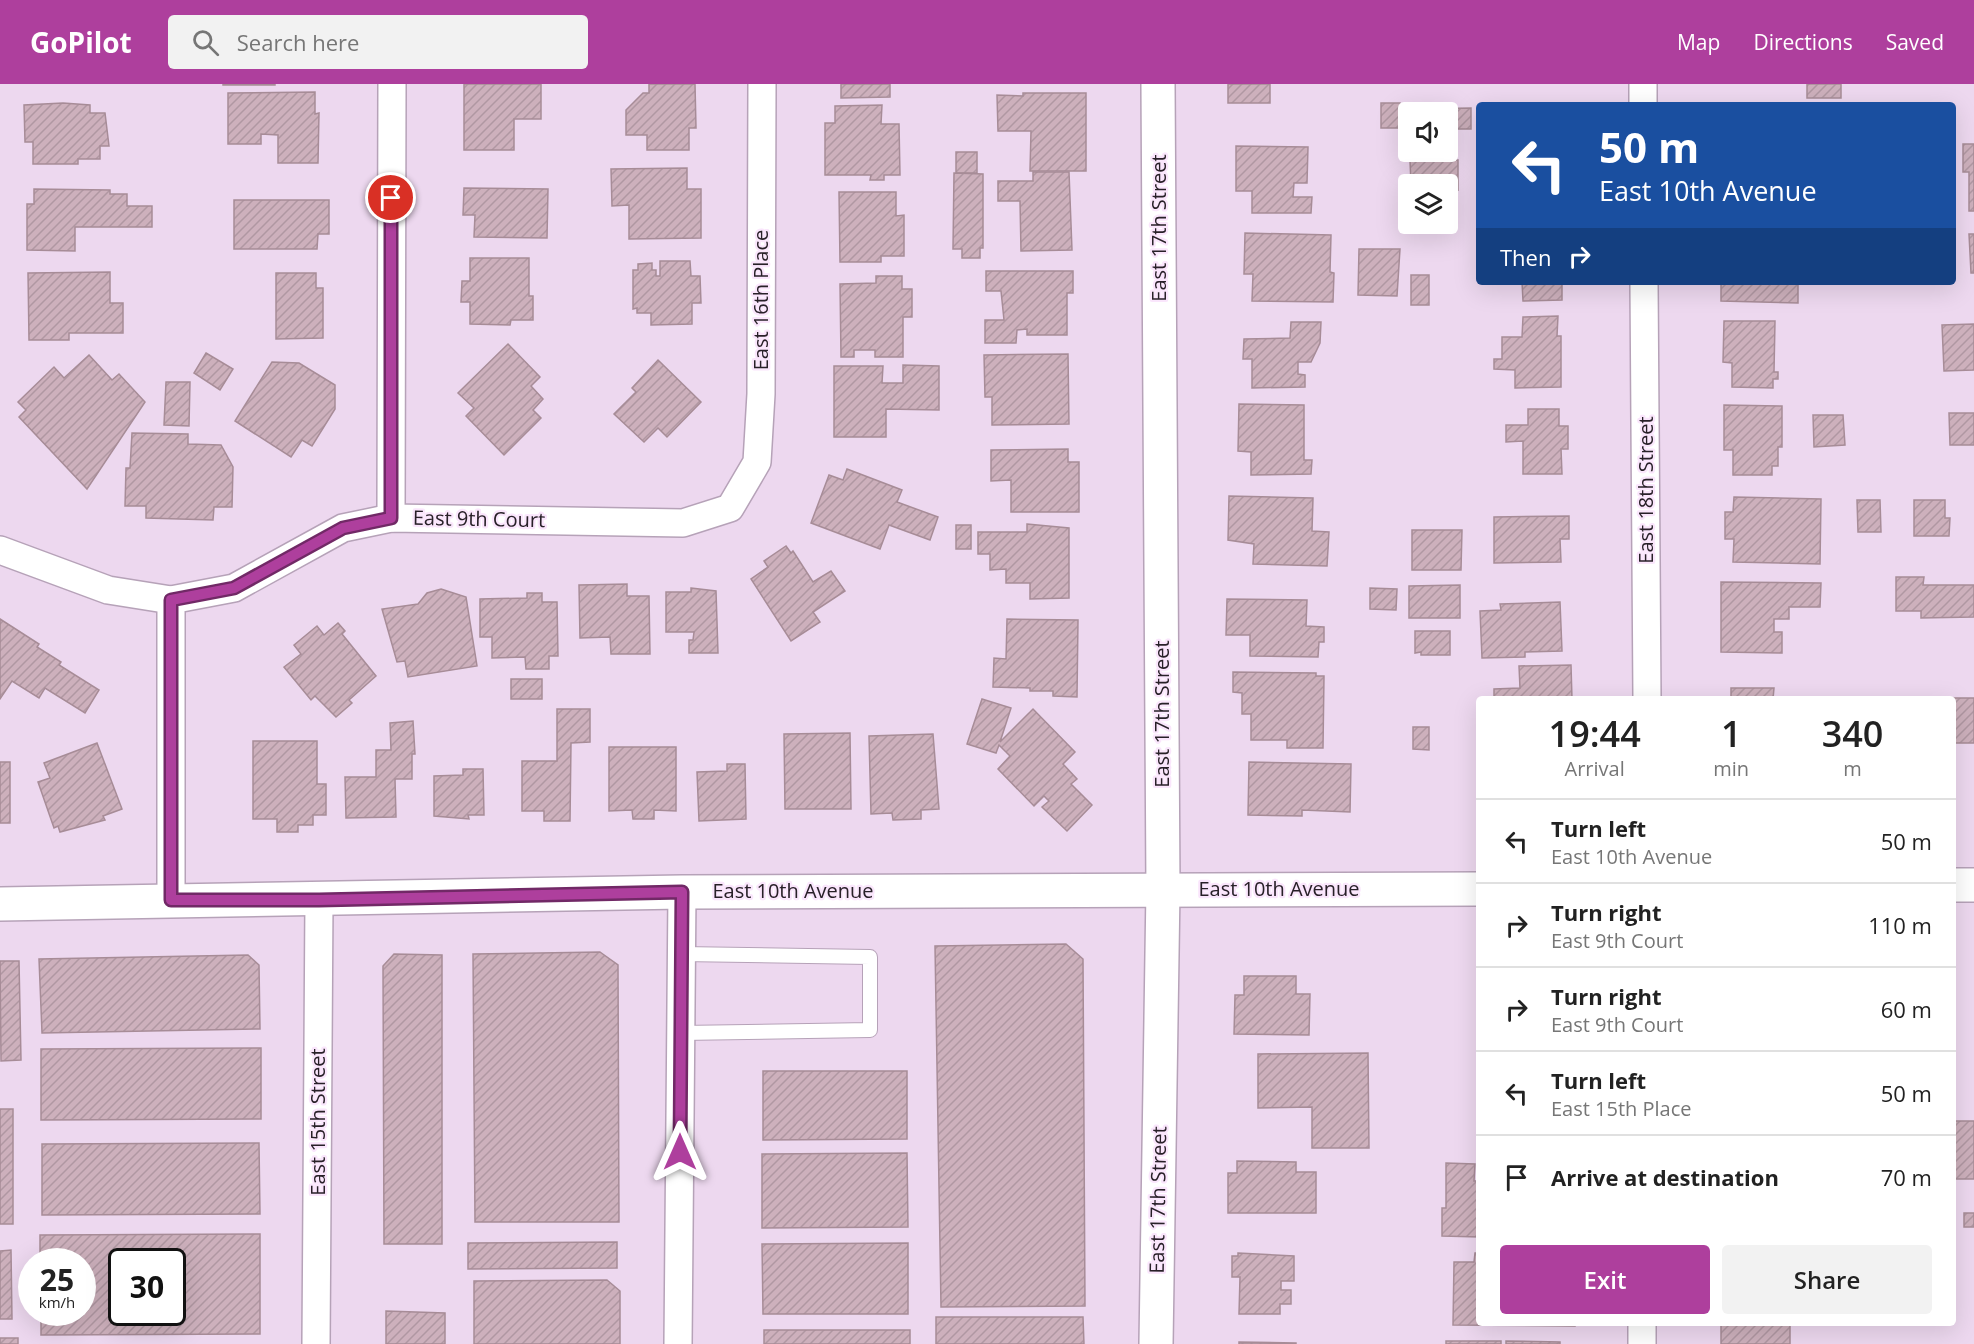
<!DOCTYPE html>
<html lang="en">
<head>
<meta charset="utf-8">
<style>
  :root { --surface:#fff; --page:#f2f2f2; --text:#222; --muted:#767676; --line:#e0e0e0; --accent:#ae3f9d }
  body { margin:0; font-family:"Open Sans",sans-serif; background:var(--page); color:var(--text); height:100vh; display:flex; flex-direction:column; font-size:22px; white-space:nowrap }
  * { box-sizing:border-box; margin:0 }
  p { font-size:20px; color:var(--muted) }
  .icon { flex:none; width:33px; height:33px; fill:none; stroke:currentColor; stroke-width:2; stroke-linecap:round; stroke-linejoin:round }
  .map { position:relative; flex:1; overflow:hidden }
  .panel { position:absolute; left:1476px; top:612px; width:480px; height:630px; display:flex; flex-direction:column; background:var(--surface); border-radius:6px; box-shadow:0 6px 24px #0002 }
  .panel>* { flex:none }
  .top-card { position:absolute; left:1476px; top:18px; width:480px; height:183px; border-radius:6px; box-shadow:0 6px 24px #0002; background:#1a4fa0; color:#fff; overflow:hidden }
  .fabs { position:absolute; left:1398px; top:18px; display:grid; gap:12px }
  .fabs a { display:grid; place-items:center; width:60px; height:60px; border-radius:6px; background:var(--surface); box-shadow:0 6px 24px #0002; font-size:30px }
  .speed { position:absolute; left:18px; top:1164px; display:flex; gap:12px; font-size:30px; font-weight:700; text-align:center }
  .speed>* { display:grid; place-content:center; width:78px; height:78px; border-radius:50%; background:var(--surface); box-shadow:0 6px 24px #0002; line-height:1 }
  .speed small { font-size:15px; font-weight:400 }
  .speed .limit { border:3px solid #111; border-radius:9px; background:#fff; color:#111 }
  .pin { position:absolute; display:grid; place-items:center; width:51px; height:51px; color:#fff; margin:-26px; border:3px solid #fff; border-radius:50%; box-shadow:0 2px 6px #0007 }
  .me { position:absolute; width:66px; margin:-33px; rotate:0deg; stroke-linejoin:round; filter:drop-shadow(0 0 4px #0008) }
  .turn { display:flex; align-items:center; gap:21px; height:126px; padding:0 24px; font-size:27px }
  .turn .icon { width:78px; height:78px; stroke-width:2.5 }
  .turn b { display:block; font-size:42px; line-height:51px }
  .then { display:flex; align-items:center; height:57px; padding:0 24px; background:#0003; gap:12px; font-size:22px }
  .eta { display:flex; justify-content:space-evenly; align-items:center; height:102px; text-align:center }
  .eta b { font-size:36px; font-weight:600; line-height:42px }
  .button { display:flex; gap:12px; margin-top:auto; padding:12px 24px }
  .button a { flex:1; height:69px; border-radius:6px; background:var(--accent); color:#fff; font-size:24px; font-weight:600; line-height:69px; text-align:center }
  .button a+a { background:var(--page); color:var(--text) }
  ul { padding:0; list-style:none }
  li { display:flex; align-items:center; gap:18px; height:84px; padding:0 24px; border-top:2px solid var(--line) }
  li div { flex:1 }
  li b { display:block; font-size:22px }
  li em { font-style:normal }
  header { display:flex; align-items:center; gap:36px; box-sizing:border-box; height:84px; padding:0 30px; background:var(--accent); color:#fff }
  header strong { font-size:28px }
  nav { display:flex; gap:33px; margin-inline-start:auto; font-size:21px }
  .search { width:420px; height:54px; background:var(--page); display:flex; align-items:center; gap:15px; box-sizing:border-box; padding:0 21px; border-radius:6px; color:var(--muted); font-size:22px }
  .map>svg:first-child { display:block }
  .building { fill:url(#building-hatch); stroke:#a78c97; stroke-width:1.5; fill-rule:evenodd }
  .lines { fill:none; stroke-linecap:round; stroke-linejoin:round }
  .service-casing { stroke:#b6a2b8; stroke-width:16 }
  .minor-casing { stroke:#b6a2b8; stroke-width:30 }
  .tertiary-casing { stroke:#b6a2b8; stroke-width:36 }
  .service { stroke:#fff; stroke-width:14 }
  .minor { stroke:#fff; stroke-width:27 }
  .tertiary { stroke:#fff; stroke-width:33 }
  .route-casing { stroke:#712966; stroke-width:15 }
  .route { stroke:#ae3f9d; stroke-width:10 }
  .labels { text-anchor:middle; stroke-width:4.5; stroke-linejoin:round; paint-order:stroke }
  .street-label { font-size:20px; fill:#282028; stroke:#fae6fc }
</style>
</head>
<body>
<header>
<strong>GoPilot</strong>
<div class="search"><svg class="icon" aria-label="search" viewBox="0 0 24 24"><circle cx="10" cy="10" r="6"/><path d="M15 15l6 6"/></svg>Search here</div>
<nav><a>Map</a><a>Directions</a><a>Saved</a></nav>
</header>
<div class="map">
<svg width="1974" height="1260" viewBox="0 0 1974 1260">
  <defs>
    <pattern id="building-hatch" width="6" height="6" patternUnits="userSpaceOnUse" patternTransform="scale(1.5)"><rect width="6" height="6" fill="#cdb0bc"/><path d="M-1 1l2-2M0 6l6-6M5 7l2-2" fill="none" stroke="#b097a2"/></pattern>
  </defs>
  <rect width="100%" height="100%" fill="#edd8ef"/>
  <g class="building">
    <rect x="223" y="0" width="52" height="1"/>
    <polygon points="464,0 541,0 541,35 514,35 514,66 464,66"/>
    <polygon points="649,0 695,0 696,44 689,44 689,66 647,66 647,51 626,51 626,26 643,9 649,9"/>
    <polygon points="841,0 890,0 890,13 841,14"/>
    <rect x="1228" y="0" width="42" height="19"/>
    <rect x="1807" y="0" width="34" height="14"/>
    <polygon points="315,8 315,30 319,29 318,79 278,79 278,51 261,50 261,60 228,60 228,9"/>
    <polygon points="1023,9 1086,9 1086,87 1030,87 1031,47 998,47 997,11 1023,12"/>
    <polygon points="63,19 90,21 90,29 105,29 109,62 100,62 100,75 78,75 78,80 33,80 33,58 25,58 24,21"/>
    <rect x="1381" y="19" width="19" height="25"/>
    <polygon points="882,21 881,40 899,40 900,91 884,91 884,96 870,96 871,91 825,91 825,39 835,39 835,22"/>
    <polygon points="1471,24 1471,45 1448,45 1448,28 1415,28 1415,25"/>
    <polygon points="1963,60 1974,60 1974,127 1969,127 1969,88 1963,88"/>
    <polygon points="1236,62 1308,63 1307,99 1294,99 1293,113 1312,113 1311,129 1252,129 1252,107 1236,107"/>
    <rect x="956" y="68" width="21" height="21"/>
    <polygon points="1458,76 1458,106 1452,105 1452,129 1448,129 1448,100 1411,100 1410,77"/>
    <polygon points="687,84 687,105 701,105 701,154 629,155 629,121 612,122 611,85"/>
    <polygon points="1033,88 1069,88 1072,166 1021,167 1020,117 998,117 998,97 1033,97"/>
    <polygon points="954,89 983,90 983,164 980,164 980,174 962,174 962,165 953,165"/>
    <polygon points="464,104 548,105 547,154 474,153 475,131 463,131"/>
    <polygon points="34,105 110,106 110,110 127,110 127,122 152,122 152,143 75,143 75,167 27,166 27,120 34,120"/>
    <polygon points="839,108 896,108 896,132 904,131 904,172 881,172 881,178 840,178"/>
    <polygon points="234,116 329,116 329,150 318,150 317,165 234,165"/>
    <polygon points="1245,149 1331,151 1330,188 1334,189 1333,218 1252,217 1253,190 1244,190"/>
    <polygon points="1969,150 1974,150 1974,189 1971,189"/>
    <polygon points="1359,165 1400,165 1397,212 1358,211"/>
    <polygon points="470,174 529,174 529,212 533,212 533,236 511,236 510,241 470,240 470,218 461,218 462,197 470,197"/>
    <polygon points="660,177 690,177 691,192 700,192 701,219 692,219 692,240 651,241 651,229 637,229 637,224 633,225 633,186 638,186 638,180 652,179 652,186 656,186 656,192 660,192"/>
    <polygon points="986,187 1073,187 1073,209 1067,209 1067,251 1027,251 1027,245 1017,246 1016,259 985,259 985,236 1004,236 1001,207 986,207"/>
    <polygon points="110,188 110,219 123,219 123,249 69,249 69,256 29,256 28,189"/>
    <polygon points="276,189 316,189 316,204 323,204 323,254 276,255"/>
    <rect x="1411" y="191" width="18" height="30"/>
    <polygon points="876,192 902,192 902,205 912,205 912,233 903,233 903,273 875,273 875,266 854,266 854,273 841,273 840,200 876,199"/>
    <polygon points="1522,198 1562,198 1562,216 1523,217"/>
    <polygon points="1721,198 1798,198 1798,219 1721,217"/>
    <polygon points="1558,232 1557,252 1561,252 1561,303 1515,304 1515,286 1494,285 1494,275 1502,275 1502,253 1522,253 1523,233"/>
    <polygon points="1724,237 1775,237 1774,288 1778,288 1778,295 1773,295 1773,304 1732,303 1732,279 1723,278"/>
    <polygon points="1291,238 1321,238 1320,259 1311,278 1298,278 1298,290 1305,291 1305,303 1252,304 1252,275 1243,275 1244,255 1290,254"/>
    <polygon points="1974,240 1974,286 1944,287 1942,241"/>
    <polygon points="508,260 540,293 531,302 543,315 533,326 541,334 504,371 466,332 474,324 458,309"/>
    <polygon points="206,269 233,285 220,306 194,289"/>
    <polygon points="1068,270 1069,340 992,341 992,313 985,313 984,271"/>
    <polygon points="89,271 112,296 119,290 145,318 87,405 19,333 26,326 18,318 54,283 64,294"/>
    <polygon points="658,276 701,318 667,353 658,344 644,358 614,330 636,308 632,304"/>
    <polygon points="272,278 299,279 335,301 335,325 312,362 302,356 291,373 235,337"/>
    <polygon points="903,281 939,282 939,326 886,325 886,353 834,353 834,282 883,282 882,299 903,299"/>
    <polygon points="166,298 190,298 189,342 164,341"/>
    <polygon points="1239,320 1304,321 1304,376 1312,376 1311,390 1251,391 1251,368 1238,367"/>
    <polygon points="1724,321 1782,322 1782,363 1778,363 1778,382 1772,382 1772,391 1733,391 1733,366 1724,366"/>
    <polygon points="1528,325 1559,325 1559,342 1568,342 1568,365 1561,365 1562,390 1523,390 1523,357 1506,358 1506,341 1528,341"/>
    <polygon points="1949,329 1974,329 1974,361 1950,361"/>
    <polygon points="1813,331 1843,331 1845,361 1814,363"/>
    <polygon points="132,349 188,350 188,360 221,361 233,383 232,423 214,423 213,436 146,434 146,422 125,422 126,384 130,384"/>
    <polygon points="1068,365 1068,378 1079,378 1079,428 1011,428 1011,396 991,397 991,366"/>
    <polygon points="847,385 902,406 897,418 938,433 930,456 889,441 880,465 811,439 829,391 843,396"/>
    <polygon points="1229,412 1313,414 1312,447 1329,448 1327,482 1253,480 1254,460 1228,456"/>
    <polygon points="1734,413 1821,415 1820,480 1733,478 1734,455 1725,455 1725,428 1733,428"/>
    <polygon points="1857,416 1880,416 1881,448 1858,448"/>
    <polygon points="1914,416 1945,416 1945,434 1950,434 1949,452 1914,452"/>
    <polygon points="1569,432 1569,455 1560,455 1561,478 1494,479 1494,433"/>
    <polygon points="1027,440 1069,444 1069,514 1030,515 1030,499 1006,499 1006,485 990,486 990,470 978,470 978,448 1027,448"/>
    <rect x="956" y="441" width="15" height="24"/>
    <polygon points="1412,446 1462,446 1461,486 1412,486"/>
    <polygon points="786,462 791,469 793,467 813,498 831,487 845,507 813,528 820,538 791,557 751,495 768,483 764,477"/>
    <polygon points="1896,493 1924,493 1923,501 1974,501 1974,533 1921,534 1921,527 1896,527"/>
    <polygon points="1721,498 1821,499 1820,523 1789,523 1789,535 1774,535 1774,548 1782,548 1782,569 1721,568"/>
    <polygon points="627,500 627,512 649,512 650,570 611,570 610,553 580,554 579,501"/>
    <polygon points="1460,501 1460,534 1409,534 1409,502"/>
    <polygon points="691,504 716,507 718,569 689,569 689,556 693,556 694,548 666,548 666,508 691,508"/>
    <polygon points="1370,504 1397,505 1396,526 1370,525"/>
    <polygon points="441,505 466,513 477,582 408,593 405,577 397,578 382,525 418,520 427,509"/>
    <polygon points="527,509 542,509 542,518 557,518 558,572 549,572 549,585 526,585 525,573 492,574 492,553 480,553 480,515 527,514"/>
    <polygon points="1227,515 1307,516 1306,542 1324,543 1324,558 1319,558 1318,573 1250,572 1250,551 1226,551"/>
    <polygon points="1560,518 1562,567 1525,568 1525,573 1482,574 1480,527 1501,526 1500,520"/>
    <polygon points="0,535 39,560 37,563 61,578 59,581 99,606 85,629 45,604 39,614 12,597 0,615"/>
    <polygon points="1007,535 1078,536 1077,613 1053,612 1053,607 1030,607 1030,604 993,603 994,574 1006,575"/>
    <polygon points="338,539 345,547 342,550 376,592 349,616 352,619 336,633 315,612 311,616 284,583 301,570 294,561 317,542 324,551"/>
    <polygon points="1415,547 1450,547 1450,571 1421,571 1421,568 1415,569"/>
    <polygon points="1571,581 1572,615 1494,615 1494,605 1520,604 1519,582"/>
    <polygon points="1233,588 1316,589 1316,592 1324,592 1323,664 1287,664 1287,656 1251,656 1251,630 1242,630 1242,609 1233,608"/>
    <rect x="511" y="595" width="31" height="20"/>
    <polygon points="1731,604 1774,604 1773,615 1731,615"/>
    <rect x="1954" y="614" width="20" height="45"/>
    <polygon points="982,615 1011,624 1000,658 1033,625 1075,668 1063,680 1077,695 1071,700 1092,721 1067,747 1042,723 1049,717 1044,712 1034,722 998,685 1010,672 999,661 996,669 967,660"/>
    <polygon points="557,625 590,625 590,658 571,659 570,737 544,737 544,727 522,727 522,677 557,677"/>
    <polygon points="413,637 415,670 412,670 412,695 395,695 396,733 346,734 345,693 376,693 376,666 391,666 390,639"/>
    <polygon points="1413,643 1429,643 1429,666 1413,665"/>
    <polygon points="850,649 851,725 785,725 784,650"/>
    <polygon points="933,650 939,725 921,726 921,735 893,736 892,729 871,730 869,652"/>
    <polygon points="253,657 317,657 317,700 326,700 326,731 313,731 313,741 298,741 298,748 277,748 277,735 253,735"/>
    <polygon points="97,659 122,725 103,732 105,736 60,748 58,742 54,744 38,698 50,694 44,679"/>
    <polygon points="609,663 676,663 676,727 654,726 654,735 633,735 632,726 609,727"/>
    <rect x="0" y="678" width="10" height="61"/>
    <polygon points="1249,678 1351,680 1350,728 1302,726 1302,732 1248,731"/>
    <polygon points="727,680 745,680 746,735 699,737 697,688 727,687"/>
    <polygon points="463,685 483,685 484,731 468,731 469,735 434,732 434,692 463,691"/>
    <polygon points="1066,860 1083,875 1085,1222 941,1223 935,862"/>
    <polygon points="600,868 618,881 619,1138 475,1138 473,870"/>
    <polygon points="394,870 442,871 442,1160 384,1160 383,882"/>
    <polygon points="248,871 259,881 260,945 42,949 39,875"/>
    <polygon points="0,877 19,877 21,976 1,977"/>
    <polygon points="1244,892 1296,892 1296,910 1310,910 1309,951 1234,950 1235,911 1244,911"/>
    <polygon points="261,964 261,1035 41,1036 41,965"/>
    <polygon points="1368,969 1369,1064 1312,1064 1312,1023 1258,1024 1258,970"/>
    <polygon points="763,987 907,987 907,1055 763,1056"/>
    <rect x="0" y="1025" width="13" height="115"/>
    <rect x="1953" y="1037" width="21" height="58"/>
    <polygon points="259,1059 260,1130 42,1131 42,1060"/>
    <polygon points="907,1069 908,1143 762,1144 762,1070"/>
    <polygon points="1237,1077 1296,1078 1296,1088 1316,1088 1316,1129 1228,1129 1228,1089 1237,1089"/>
    <polygon points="1446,1079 1475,1080 1474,1097 1479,1097 1479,1153 1442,1152 1442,1124 1446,1124"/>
    <rect x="1964" y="1129" width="10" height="14"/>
    <path d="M260,1150V1250L41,1251V1228H82V1178H40V1151ZM122,1178H172V1228H122Z"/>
    <polygon points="617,1158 617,1184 468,1185 468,1159"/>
    <polygon points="908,1159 908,1230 763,1230 762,1160"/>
    <polygon points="11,1166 12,1235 0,1235 0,1167"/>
    <polygon points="1238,1169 1294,1172 1294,1197 1281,1197 1281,1206 1291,1206 1291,1220 1280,1220 1280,1230 1239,1230 1240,1193 1232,1193 1232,1172 1238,1172"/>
    <polygon points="1475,1169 1479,1169 1479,1239 1575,1239 1575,1242 1453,1241 1454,1178 1474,1178"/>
    <polygon points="607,1196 620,1207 620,1260 474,1260 474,1197"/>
    <polygon points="386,1227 445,1229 445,1260 386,1260"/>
    <polygon points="936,1233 1083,1233 1084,1260 936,1260"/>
    <rect x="1721" y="1239" width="69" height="21"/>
    <rect x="764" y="1246" width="146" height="14"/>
    <rect x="0" y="1254" width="18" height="6"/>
    <rect x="1446" y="1257" width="55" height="3"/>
    <polygon points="1506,1257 1560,1258 1560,1260 1506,1260"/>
    <polygon points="1239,1258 1296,1259 1296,1260 1239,1260"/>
  </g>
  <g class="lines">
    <defs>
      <polyline id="service" points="681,949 870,946 870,873 681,870"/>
      <g id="minor">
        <polyline points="1643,0 1643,21"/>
        <polyline points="1644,198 1647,615"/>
        <polyline points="391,434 392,0"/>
        <polyline points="0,466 108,506 171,516"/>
        <polyline points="171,816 171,516 234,504 343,444 391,434 683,439 730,424 757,378 761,310 762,0"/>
        <polyline points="316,1260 319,816"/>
        <polyline points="678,1260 682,808"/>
        <polyline points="1642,1260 1642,1239"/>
      </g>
      <g id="tertiary">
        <polyline points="1953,801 1974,801"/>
        <polyline points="0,820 682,808 1479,805"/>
        <polyline points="1156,1260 1163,805 1158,0"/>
      </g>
    </defs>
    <use href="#service" class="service-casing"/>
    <use href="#minor" class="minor-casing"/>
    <use href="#tertiary" class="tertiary-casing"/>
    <use href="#service" class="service"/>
    <use href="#minor" class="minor"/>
    <use href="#tertiary" class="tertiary"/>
  </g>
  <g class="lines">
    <defs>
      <polyline id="route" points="391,114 391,434 343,444 234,504 171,516 171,816 319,816 682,808 680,1068"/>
    </defs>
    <use href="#route" class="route-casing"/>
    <use href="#route" class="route"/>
  </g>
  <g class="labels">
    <g class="street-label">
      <text transform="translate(1159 144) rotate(-90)" y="7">East 17th Street</text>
      <text transform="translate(761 216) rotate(-90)" y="7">East 16th Place</text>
      <text transform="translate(1646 406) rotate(-90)" y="7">East 18th Street</text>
      <text transform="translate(479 435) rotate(1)" y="7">East 9th Court</text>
      <text transform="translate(1162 630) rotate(-90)" y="7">East 17th Street</text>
      <text x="1279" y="812">East 10th Avenue</text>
      <text x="793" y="814">East 10th Avenue</text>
      <text transform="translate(318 1038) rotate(-90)" y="7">East 15th Street</text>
      <text transform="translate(1158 1116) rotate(-89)" y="7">East 17th Street</text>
    </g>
  </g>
</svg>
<div class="fabs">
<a><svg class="icon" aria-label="sound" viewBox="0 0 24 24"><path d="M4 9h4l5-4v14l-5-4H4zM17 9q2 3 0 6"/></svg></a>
<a><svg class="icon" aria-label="layers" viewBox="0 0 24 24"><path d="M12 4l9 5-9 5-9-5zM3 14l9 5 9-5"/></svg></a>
</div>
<div class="speed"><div>25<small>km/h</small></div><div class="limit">30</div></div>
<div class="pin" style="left:391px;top:114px;background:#d93025"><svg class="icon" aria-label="arrive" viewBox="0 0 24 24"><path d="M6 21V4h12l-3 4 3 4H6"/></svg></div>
<svg class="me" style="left:680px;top:1068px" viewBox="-20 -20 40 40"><path d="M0-17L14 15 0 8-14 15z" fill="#ae3f9d" stroke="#fff" stroke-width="4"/></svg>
<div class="top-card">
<div class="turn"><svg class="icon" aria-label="left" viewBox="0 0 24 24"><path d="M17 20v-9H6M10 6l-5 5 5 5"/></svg><div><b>50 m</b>East 10th Avenue</div></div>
<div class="then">Then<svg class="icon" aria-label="right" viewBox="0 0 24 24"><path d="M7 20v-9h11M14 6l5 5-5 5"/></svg></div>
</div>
<section class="panel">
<div class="eta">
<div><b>19:44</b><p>Arrival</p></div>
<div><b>1</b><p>min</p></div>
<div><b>340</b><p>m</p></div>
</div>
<ul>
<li><svg class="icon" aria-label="left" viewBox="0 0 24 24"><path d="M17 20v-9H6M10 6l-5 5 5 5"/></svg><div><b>Turn left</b><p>East 10th Avenue</p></div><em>50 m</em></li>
<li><svg class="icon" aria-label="right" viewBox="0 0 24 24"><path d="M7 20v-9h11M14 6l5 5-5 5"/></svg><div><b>Turn right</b><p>East 9th Court</p></div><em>110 m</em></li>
<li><svg class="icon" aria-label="right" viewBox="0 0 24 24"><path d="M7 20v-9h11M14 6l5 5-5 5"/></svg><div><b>Turn right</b><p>East 9th Court</p></div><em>60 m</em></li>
<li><svg class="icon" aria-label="left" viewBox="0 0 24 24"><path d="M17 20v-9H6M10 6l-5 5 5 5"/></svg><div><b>Turn left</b><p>East 15th Place</p></div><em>50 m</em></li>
<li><svg class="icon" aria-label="arrive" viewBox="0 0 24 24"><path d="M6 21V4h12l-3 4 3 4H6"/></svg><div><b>Arrive at destination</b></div><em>70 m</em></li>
</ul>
<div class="button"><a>Exit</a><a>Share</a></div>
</section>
</div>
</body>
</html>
